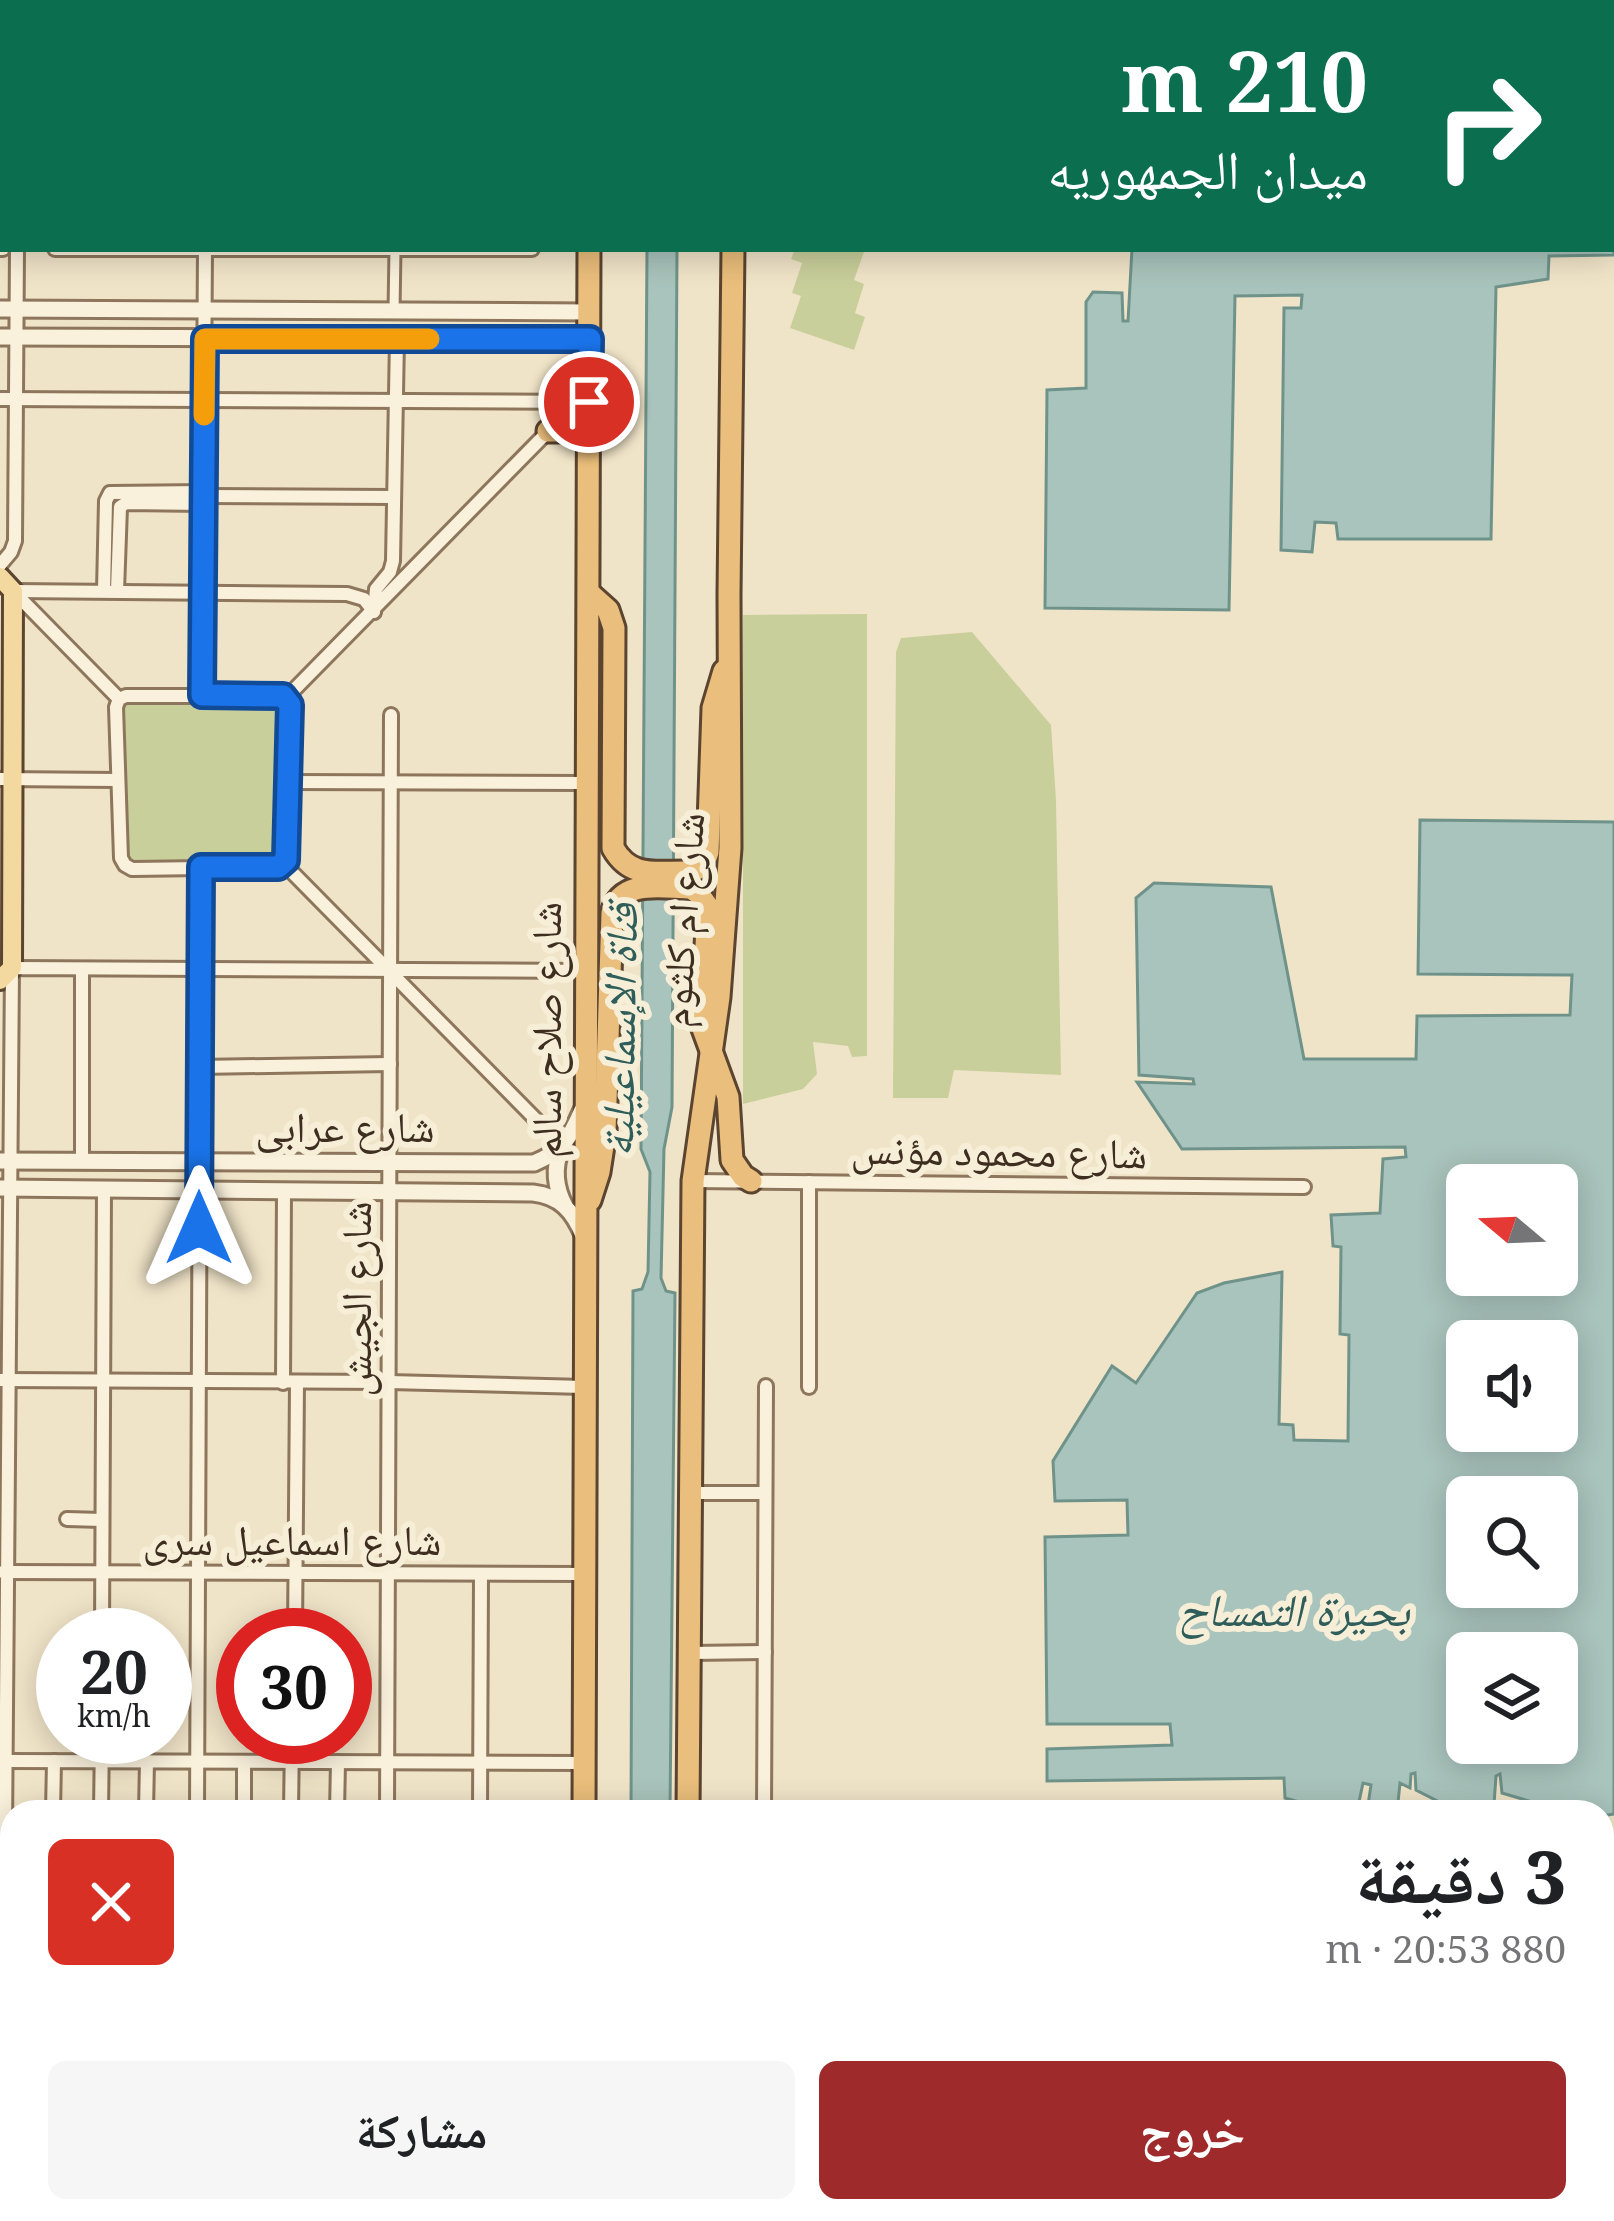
<!DOCTYPE html>
<html lang="ar">
<head>
<meta charset="utf-8">
<style>
  :root { --surface:#fff; --page:#f6f6f6; --text:#202124; --muted:#757577; --accent:#9e2a2b }
  body { margin:0; font-family:"Noto Serif","Noto Naskh Arabic",serif; background:var(--page); color:var(--text); direction:rtl; height:100vh; display:flex; flex-direction:column; font-size:45px; white-space:nowrap }
  * { box-sizing:border-box; margin:0 }
  p { font-size:39px; color:var(--muted) }
  .icon { flex:none; width:66px; height:66px; fill:none; stroke:currentColor; stroke-width:2; stroke-linecap:round; stroke-linejoin:round }
  .map { position:relative; flex:1; overflow:hidden; direction:ltr }
  .panel { position:absolute; left:0px; top:1800px; width:1614px; height:423px; display:flex; flex-direction:column; background:var(--surface); border-radius:36px 36px 0 0; box-shadow:0 6px 30px #0003; direction:rtl }
  .panel>* { flex:none }
  .top-card { position:absolute; left:0px; top:0px; width:1614px; height:252px; box-shadow:0 6px 30px #0003; direction:rtl; background:#0b6e4f; color:#fff; overflow:hidden }
  .needle { width:78px; rotate:289deg }
  .fabs { position:absolute; left:1446px; top:1164px; display:grid; gap:24px }
  .fabs a { display:grid; place-items:center; width:132px; height:132px; border-radius:18px; background:var(--surface); box-shadow:0 6px 30px #0003; font-size:60px }
  .speed { position:absolute; left:36px; top:1608px; display:flex; gap:24px; font-size:60px; font-weight:700; text-align:center }
  .speed>* { display:grid; place-content:center; width:156px; height:156px; border-radius:50%; background:var(--surface); box-shadow:0 6px 30px #0003; line-height:1 }
  .speed small { font-size:30px; font-weight:400 }
  .speed .limit { border:18px solid #d22; background:#fff; color:#111 }
  .pin { position:absolute; display:grid; place-items:center; width:102px; height:102px; color:#fff; margin:-51px; border:6px solid #fff; border-radius:50%; box-shadow:0 3px 12px #0007 }
  .me { position:absolute; width:132px; margin:-66px; rotate:0deg; stroke-linejoin:round; filter:drop-shadow(0 0 9px #0008) }
  .turn { display:flex; align-items:center; gap:42px; height:252px; padding:0 48px; font-size:54px }
  .turn .icon { width:156px; height:156px; stroke-width:2.5 }
  .turn b { display:block; font-size:84px; line-height:102px }
  .round { display:grid; place-items:center; flex:none; width:126px; height:126px; border-radius:18px; background:var(--page) }
  .headline { display:flex; align-items:center; justify-content:space-between; height:204px; padding:0 48px }
  h1 { font-size:72px; font-weight:800; line-height:90px }
  .cta { display:flex; gap:24px; margin-top:auto; padding:24px 48px }
  .cta a { flex:1; height:138px; border-radius:18px; background:var(--accent); color:#fff; font-size:48px; font-weight:800; line-height:138px; text-align:center }
  .cta a+a { background:var(--page); color:var(--text) }
  .map>svg:first-child { display:block }
  .green { fill:#c9cf9b }
  .water { fill:#a9c4bc; stroke:#6f938a; stroke-width:3; fill-rule:evenodd }
  .lines { fill:none; stroke-linecap:round; stroke-linejoin:round }
  .pedestrian-casing { stroke:#8d765c; stroke-width:15 }
  .minor-casing { stroke:#8d765c; stroke-width:18 }
  .tertiary-casing { stroke:#8d765c; stroke-width:21 }
  .secondary-casing { stroke:#6f573f; stroke-width:22 }
  .primary-casing { stroke:#5b4430; stroke-width:24 }
  .trunk-casing { stroke:#5b4430; stroke-width:27 }
  .pedestrian { stroke:#faf1dc; stroke-width:9 }
  .minor { stroke:#faf1dc; stroke-width:12 }
  .tertiary { stroke:#faf1dc; stroke-width:15 }
  .secondary { stroke:#faf1dc; stroke-width:16 }
  .primary { stroke:#f3d9a0; stroke-width:18 }
  .trunk { stroke:#eabe7c; stroke-width:21 }
  .route-casing { stroke:#114b97; stroke-width:30 }
  .route { stroke:#1a73e8; stroke-width:21 }
  .slow { stroke:#f59e0b; stroke-width:21 }
  .labels { text-anchor:middle; stroke-width:12; stroke-linejoin:round; paint-order:stroke }
  .street-label { font-size:42px; fill:#3d2e20; stroke:#f7eed8 }
  .water-label { font-size:45px; font-style:italic; fill:#2f5d5a; stroke:#f7eed8 }
</style>
</head>
<body>
<div class="map">
<svg width="1614" height="2221" viewBox="0 0 1614 2221">
  <rect width="100%" height="100%" fill="#f0e4c8"/>
  <g class="green">
    <polygon points="795,249 865,249 854,280 864,284 855,313 865,317 854,350 790,328 801,296 792,293 802,263 791,259"/>
    <polygon points="867,614 867,1056 852,1057 848,1046 813,1042 817,1074 803,1089 743,1104 743,615"/>
    <polygon points="972,632 1051,725 1056,800 1061,1075 954,1070 948,1098 893,1098 896,652 901,638"/>
    <polygon points="281,700 283,861 123,863 122,703"/>
  </g>
  <g class="water">
    <polygon points="1289,0 1614,0 1614,255 1549,256 1548,279 1496,287 1491,539 1338,539 1336,523 1315,522 1312,552 1281,550 1284,308 1301,308 1302,295 1235,296 1229,610 1045,608 1047,390 1086,388 1086,302 1093,292 1122,293 1123,321 1128,321 1132,249 1611,249 1611,3 1289,3"/>
    <polygon points="647,249 677,249 672,1107 664,1149 661,1278 666,1291 675,1293 670,1812 631,1812 633,1291 642,1289 648,1272 650,1172 641,1149"/>
    <path d="M1420,820L1614,822V1814L1602,1816V1812H1566L1502,1793L1500,1774L1496,1776L1494,1804L1486,1812L1453,1809L1416,1790L1415,1773L1411,1774L1410,1788L1400,1783L1397,1812H1367L1371,1785L1363,1783L1357,1811L1316,1806L1315,1812H1299V1802L1285,1798L1284,1778L1047,1781V1749L1172,1745L1170,1724H1047L1045,1537L1128,1535L1127,1500L1055,1501L1053,1461L1112,1366L1136,1383L1197,1293L1224,1283L1282,1272L1279,1424L1293,1425L1294,1440L1348,1441L1349,1335L1340,1334L1341,1247L1333,1246L1331,1215L1380,1213L1383,1159L1406,1157L1405,1147L1182,1149L1137,1082L1194,1084L1193,1079L1139,1075L1136,898L1154,883L1271,887L1304,1059H1416L1417,1016L1570,1015L1572,975L1418,974ZM1557,1185V1275H1467V1185ZM1557,1341V1431H1467V1341ZM1557,1497V1587H1467V1497ZM1467,1653H1557V1743H1467Z"/>
  </g>
  <g class="lines">
    <defs>
      <polyline id="pedestrian" points="394,312 395,249"/>
      <g id="minor">
        <polyline points="207,0 207,3"/>
        <polyline points="339,0 342,3"/>
        <polyline points="18,3 18,0"/>
        <polyline points="74,3 77,0"/>
        <polyline points="396,3 397,0"/>
        <polyline points="500,3 500,0"/>
        <polyline points="0,56 3,57"/>
        <polyline points="0,154 3,154"/>
        <polyline points="0,249 3,249"/>
        <polyline points="55,249 532,249"/>
        <polyline points="0,399 589,402"/>
        <polyline points="204,496 394,497"/>
        <polyline points="0,565 11,552 15,541 17,249"/>
        <polyline points="13,591 347,594 364,599 374,612"/>
        <polyline points="13,591 119,699"/>
        <polyline points="104,591 106,501 110,493 204,492"/>
        <polyline points="117,591 120,507 126,503 204,504"/>
        <polyline points="374,611 376,589 390,572 393,561 397,339"/>
        <polyline points="202,695 205,249"/>
        <polygon points="126,696 279,696 286,698 289,705 287,856 284,864 277,867 132,869 125,865 121,858 116,707 119,699"/>
        <polyline points="286,698 577,402"/>
        <polyline points="0,779 117,780"/>
        <polyline points="287,782 587,783"/>
        <polyline points="284,864 562,1146"/>
        <polyline points="82,969 82,1162"/>
        <polyline points="199,1067 390,1064"/>
        <polyline points="693,1181 1304,1187"/>
        <polyline points="809,1182 809,1387"/>
        <polyline points="1,1380 389,1382 584,1387"/>
        <polyline points="283,1383 284,1191"/>
        <polyline points="692,1493 764,1493"/>
        <polyline points="67,1519 102,1520"/>
        <polyline points="3,1572 584,1574"/>
        <polyline points="102,1635 104,1189"/>
        <polyline points="295,1635 297,1383"/>
        <polyline points="691,1653 765,1652"/>
        <polyline points="5,1761 584,1763"/>
        <polyline points="53,1812 54,1761"/>
        <polyline points="101,1812 102,1737"/>
        <polyline points="146,1812 147,1761"/>
        <polyline points="197,1812 201,867"/>
        <polyline points="244,1812 244,1762"/>
        <polyline points="291,1812 292,1737"/>
        <polyline points="337,1812 338,1762"/>
        <polyline points="387,1812 391,715"/>
        <polyline points="480,1812 481,1574"/>
        <polyline points="764,1812 766,1386"/>
        <polyline points="4,1955 12,968 585,971"/>
        <polyline points="1602,2116 1614,2118"/>
        <polyline points="288,2211 288,2221"/>
        <polyline points="984,2211 993,2221"/>
        <polyline points="1206,2211 1208,2221"/>
        <polyline points="1233,2211 1234,2221"/>
        <polyline points="1462,2211 1497,2221"/>
        <polyline points="3,2221 3,1982"/>
        <polyline points="50,2221 50,2211"/>
        <polyline points="97,2221 97,2211"/>
        <polyline points="142,2221 142,2211"/>
        <polyline points="192,2221 192,2211"/>
        <polyline points="240,2221 240,2211"/>
        <polyline points="382,2221 382,2211"/>
        <polyline points="460,2221 460,2211"/>
        <polyline points="801,2221 801,2211"/>
        <polyline points="896,2221 902,2211"/>
        <polyline points="969,2221 979,2211"/>
        <polyline points="1092,2221 1097,2211"/>
        <polyline points="1269,2221 1269,2211"/>
        <polyline points="1300,2221 1301,2211"/>
        <polyline points="1336,2221 1338,2211"/>
        <polyline points="1373,2221 1376,2211"/>
      </g>
      <g id="tertiary">
        <polyline points="0,309 590,312"/>
        <polyline points="0,337 589,339"/>
        <path d="M561,1149C553,1169 555,1187 565,1206"/>
        <path d="M0,1161L534,1163C563,1151 570,1138 582,1110"/>
        <path d="M0,1188L533,1193C560,1196 573,1211 583,1235"/>
      </g>
      <g id="secondary">
        <polyline points="1602,1965 1614,1965"/>
        <polyline points="1602,1980 1614,1980"/>
      </g>
      <g id="primary">
        <polyline points="0,577 13,591 12,968 0,980"/>
        <polyline points="0,1955 12,1955"/>
        <polyline points="551,2221 551,2211"/>
      </g>
      <g id="trunk">
        <polyline points="592,3 592,0"/>
        <polyline points="734,3 734,0"/>
        <polyline points="548,431 573,431 588,437"/>
        <path d="M589,593L608,610L614,628L613,848C631,880 658,871 690,872C700,869 705,862 708,852L713,708L724,671"/>
        <path d="M590,1200L599,1172L605,1133L612,913C622,878 661,888 691,888L698,893L708,907L702,1026L728,1097L732,1160L743,1176L751,1181"/>
        <polyline points="584,1812 589,249"/>
        <polyline points="688,1812 693,1181 719,997 730,848 729,594 733,249"/>
        <polyline points="0,1975 12,1975"/>
        <polyline points="687,2211 688,2221"/>
        <polyline points="583,2221 583,2211"/>
      </g>
    </defs>
    <use href="#pedestrian" class="pedestrian-casing"/>
    <use href="#minor" class="minor-casing"/>
    <use href="#tertiary" class="tertiary-casing"/>
    <use href="#secondary" class="secondary-casing"/>
    <use href="#primary" class="primary-casing"/>
    <use href="#trunk" class="trunk-casing"/>
    <use href="#pedestrian" class="pedestrian"/>
    <use href="#minor" class="minor"/>
    <use href="#tertiary" class="tertiary"/>
    <use href="#secondary" class="secondary"/>
    <use href="#primary" class="primary"/>
    <use href="#trunk" class="trunk"/>
  </g>
  <g class="lines">
    <defs>
      <polyline id="route" points="199,1228 201,867 278,867 286,860 290,705 283,696 202,695 205,339 590,339 589,402"/>
    </defs>
    <use href="#route" class="route-casing"/>
    <use href="#route" class="route"/>
    <polyline class="slow" points="204,415 205,339 429,339"/>
  </g>
  <g class="labels">
    <g class="street-label">
      <text transform="translate(682 920) rotate(-86)" y="15">شارع ام كلثوم</text>
      <text transform="translate(546 1030) rotate(-90)" y="15">شارع صلاح سالم</text>
      <text x="345" y="1142">شارع عرابى</text>
      <text transform="translate(999 1151) rotate(1)" y="15">شارع محمود مؤنس</text>
      <text transform="translate(356 1299) rotate(-90)" y="15">شارع الجيش</text>
      <text x="292" y="1555">شارع اسماعيل سرى</text>
    </g>
    <g class="water-label">
      <text transform="translate(619 1030) rotate(-89)" y="16">قناة الإسماعيلية</text>
      <text x="1294" y="1626">بحيرة التمساح</text>
    </g>
  </g>
</svg>
<div class="fabs">
<a><svg class="needle" viewBox="-14 -14 28 28"><path d="M0-13l5 13h-10z" fill="#e53935"/><path d="M0 13l5-13h-10z" fill="#757577"/></svg></a>
<a><svg class="icon" aria-label="sound" viewBox="0 0 24 24"><path d="M4 9h4l5-4v14l-5-4H4zM17 9q2 3 0 6"/></svg></a>
<a><svg class="icon" aria-label="search" viewBox="0 0 24 24"><circle cx="10" cy="10" r="6"/><path d="M15 15l6 6"/></svg></a>
<a><svg class="icon" aria-label="layers" viewBox="0 0 24 24"><path d="M12 4l9 5-9 5-9-5zM3 14l9 5 9-5"/></svg></a>
</div>
<div class="speed"><div>20<small>km/h</small></div><div class="limit">30</div></div>
<div class="pin" style="left:589px;top:402px;background:#d93025"><svg class="icon" aria-label="arrive" viewBox="0 0 24 24"><path d="M6 21V4h12l-3 4 3 4H6"/></svg></div>
<svg class="me" style="left:199px;top:1228px" viewBox="-20 -20 40 40"><path d="M0-17L14 15 0 8-14 15z" fill="#1a73e8" stroke="#fff" stroke-width="4"/></svg>
<div class="top-card">
<div class="turn"><svg class="icon" aria-label="right" viewBox="0 0 24 24"><path d="M7 20v-9h11M14 6l5 5-5 5"/></svg><div><b>210 m</b>ميدان الجمهوريه</div></div>
</div>
<section class="panel">
<div class="headline"><div><h1>3 دقيقة</h1><p>880 m · 20:53</p></div><a class="round" style="background:#d93025;color:#fff"><svg class="icon" aria-label="close" viewBox="0 0 24 24"><path d="M6 6l12 12M18 6L6 18"/></svg></a></div>
<div class="cta"><a>خروج</a><a>مشاركة</a></div>
</section>
</div>
</body>
</html>
